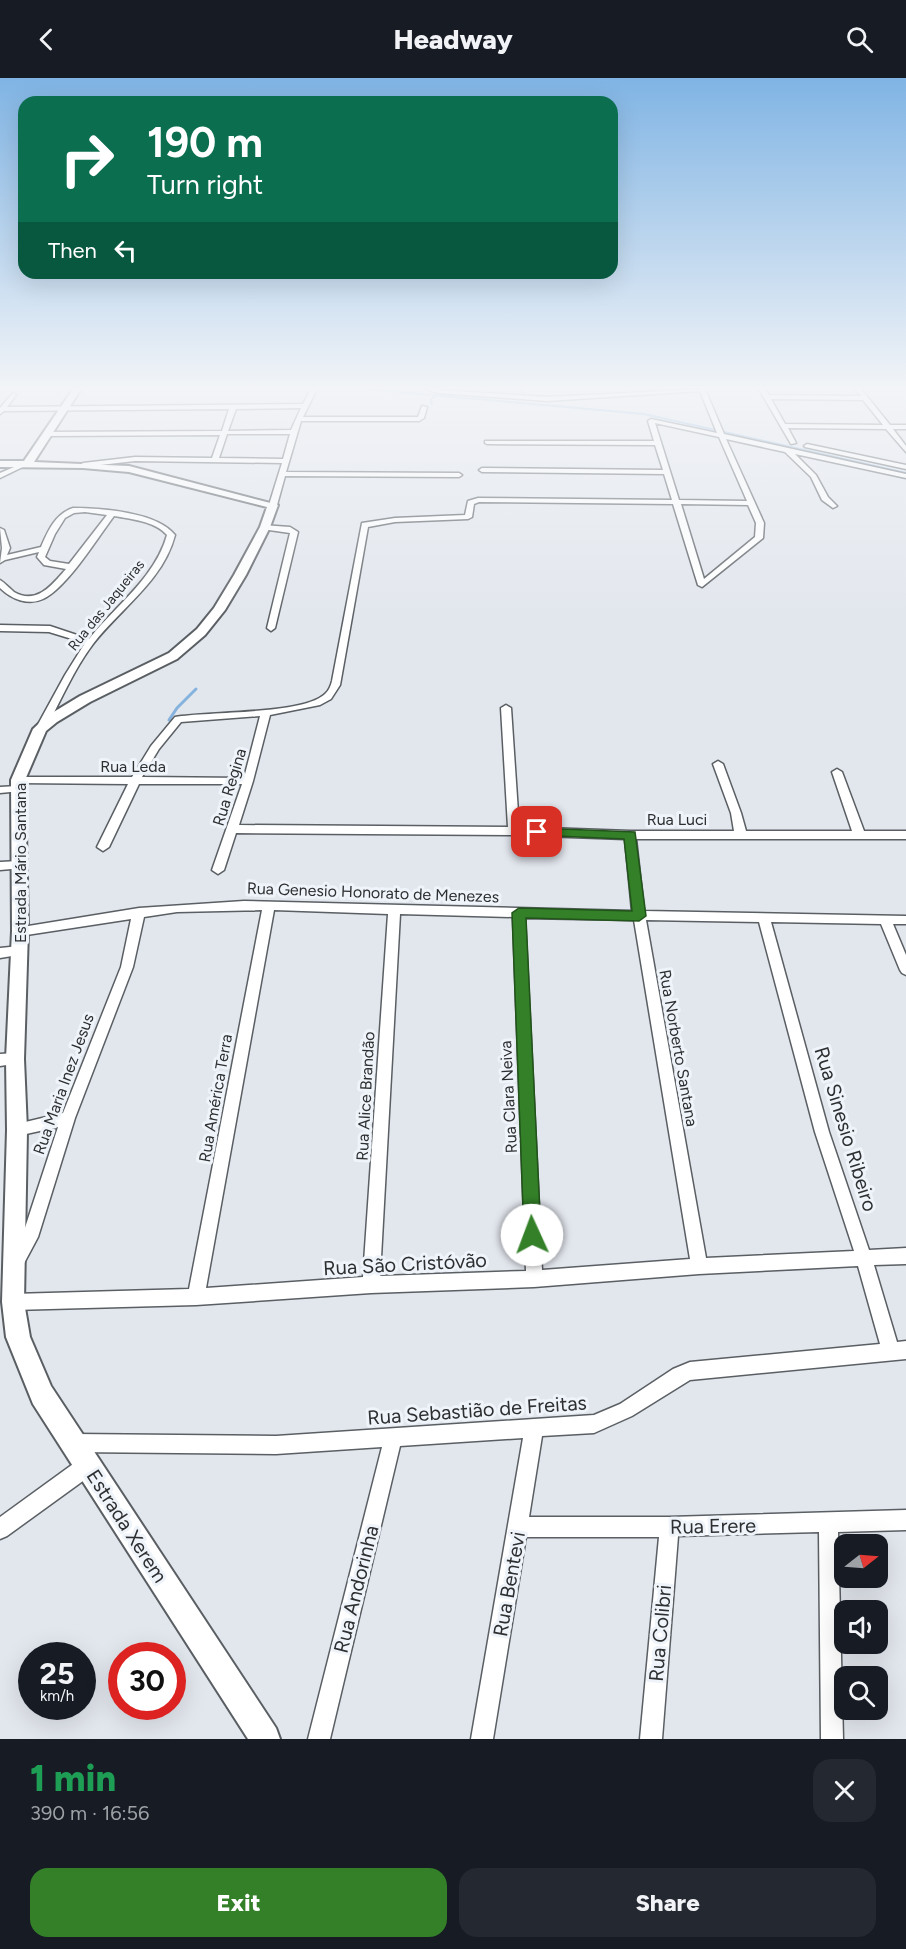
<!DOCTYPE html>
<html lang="en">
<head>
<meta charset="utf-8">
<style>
  :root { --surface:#171b24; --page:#242831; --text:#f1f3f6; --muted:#9ea1a6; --accent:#338028 }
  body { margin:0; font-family:Figtree,sans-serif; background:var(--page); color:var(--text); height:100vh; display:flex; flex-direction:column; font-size:22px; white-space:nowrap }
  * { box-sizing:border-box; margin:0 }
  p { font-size:20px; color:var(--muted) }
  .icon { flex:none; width:33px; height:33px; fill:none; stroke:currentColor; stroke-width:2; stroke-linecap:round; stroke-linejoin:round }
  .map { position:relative; height:1661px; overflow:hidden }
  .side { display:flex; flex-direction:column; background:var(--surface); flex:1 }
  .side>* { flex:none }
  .top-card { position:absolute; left:18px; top:18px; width:600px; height:183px; border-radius:18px; box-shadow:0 6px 24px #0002; background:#0b6e4f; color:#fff; overflow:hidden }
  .needle { width:39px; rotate:73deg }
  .fabs { position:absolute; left:834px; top:1456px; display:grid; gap:12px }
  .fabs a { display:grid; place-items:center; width:54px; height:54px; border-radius:12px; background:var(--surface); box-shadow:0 6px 24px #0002; font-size:30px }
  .speed { position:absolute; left:18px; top:1564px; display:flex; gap:12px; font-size:30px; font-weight:700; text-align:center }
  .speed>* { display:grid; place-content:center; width:78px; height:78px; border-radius:50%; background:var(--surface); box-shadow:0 6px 24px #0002; line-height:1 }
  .speed small { font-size:15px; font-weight:400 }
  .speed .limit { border:9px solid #d22; background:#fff; color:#111 }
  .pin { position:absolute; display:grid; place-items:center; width:51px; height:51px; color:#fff; margin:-26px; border-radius:12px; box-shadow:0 3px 9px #0006 }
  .me { position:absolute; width:66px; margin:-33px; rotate:358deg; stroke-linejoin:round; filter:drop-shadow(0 0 4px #0008) }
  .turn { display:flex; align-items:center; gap:21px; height:126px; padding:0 30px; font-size:27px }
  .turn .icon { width:78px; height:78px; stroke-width:2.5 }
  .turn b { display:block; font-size:42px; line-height:51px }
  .then { display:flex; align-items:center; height:57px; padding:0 30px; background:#0003; gap:12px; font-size:22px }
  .round { display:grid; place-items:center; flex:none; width:63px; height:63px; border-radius:18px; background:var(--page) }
  .overview { display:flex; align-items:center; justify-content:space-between; height:102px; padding:0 30px }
  h1 { font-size:36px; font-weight:800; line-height:45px; color:#1e9e55 }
  .action { display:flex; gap:12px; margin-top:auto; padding:12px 30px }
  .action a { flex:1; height:69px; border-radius:18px; background:var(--accent); color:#fff; font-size:24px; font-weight:800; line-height:69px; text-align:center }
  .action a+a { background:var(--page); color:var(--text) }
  header { display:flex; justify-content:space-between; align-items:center; height:78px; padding:0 30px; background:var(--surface); font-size:27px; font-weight:800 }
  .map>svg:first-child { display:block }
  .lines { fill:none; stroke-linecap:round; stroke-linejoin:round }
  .stream-far1 { stroke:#85b3de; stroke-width:2 }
  .stream { stroke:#85b3de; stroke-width:3 }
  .street-casing { stroke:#5a5f64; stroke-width:3 }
  .secondary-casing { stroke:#5a5f64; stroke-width:4 }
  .street { fill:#fff; fill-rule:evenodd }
  .secondary { fill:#fff; fill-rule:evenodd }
  .route { fill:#338028; stroke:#21531a; stroke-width:1.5 }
  .labels { text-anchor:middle; stroke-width:6; stroke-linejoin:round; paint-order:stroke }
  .far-street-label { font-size:14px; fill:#2d2f31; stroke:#eff4fa }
  .street-label { font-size:16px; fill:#2d2f31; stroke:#eff4fa }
  .near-street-label { font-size:20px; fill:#2d2f31; stroke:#eff4fa }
</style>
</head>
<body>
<header><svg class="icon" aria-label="back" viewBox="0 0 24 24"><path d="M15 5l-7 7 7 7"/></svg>Headway<svg class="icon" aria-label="search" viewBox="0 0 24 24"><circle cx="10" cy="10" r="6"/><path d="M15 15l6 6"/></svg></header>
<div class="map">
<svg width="906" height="1661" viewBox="0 0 906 1661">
  <rect width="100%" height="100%" fill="#e2e6ed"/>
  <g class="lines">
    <g class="stream-far1">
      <polyline points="364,311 644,336 906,395"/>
      <polyline points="521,311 527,320"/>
      <polyline points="432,326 431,321 435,318"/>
    </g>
    <polyline class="stream" points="169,642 177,630 196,611"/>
    <defs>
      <g id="street">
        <path d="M311,311H317L303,339H418L422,328L427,329L424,340L419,343H301L286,394L459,395L462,397L459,399L285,398L277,427L273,429L269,427L282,385L135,383L83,389L80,387L83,385L135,379L212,380L220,357L47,358L44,356L47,354L222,353L229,331L4,333L0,336V330L13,315L16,317L7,329L303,326ZM301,330L291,352L228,353L236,331ZM227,356H290L283,381L219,380Z"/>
        <path d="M425,311L547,319L705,311L724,356L906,396V400L795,376L816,397L828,419L837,428L833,430L822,422L811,399L785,374L726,361L764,445L763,460L702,509L698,507L673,426L479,424L474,426L472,439L468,441L395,444L368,449L340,607L331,621L320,627L270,637L253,703L239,747L508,749L501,630L506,627L511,630L519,749L630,753H734L731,735L713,686L718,683L723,686L741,735L746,753H852L832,694L837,691L842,694L864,753H906V761H636L644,833L906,838V846H893L906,877V897L902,895L900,892L881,846L771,844L829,1054L869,1172L906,1170V1186L874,1187L897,1264L906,1263V1281L690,1302L632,1338L594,1355L542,1358L529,1439H669L906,1432V1452L838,1454L843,1661H821L819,1454L678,1458L662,1661H640L659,1459H526L493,1661H471L523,1360L400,1368L330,1661H308L382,1369L276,1376L74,1374L68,1371L65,1365L68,1359L74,1356L276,1358L594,1337L620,1326L673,1291L690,1284L880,1266L858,1188L699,1196L534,1209L371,1215L196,1227L13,1232L7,1230L5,1224L7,1218L13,1216L189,1211L262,832L177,834L144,839L133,889L75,1040L38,1159L22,1189L16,1191L10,1189L8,1183L23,1156L58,1049L17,1058L12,1057L10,1052L12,1047L17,1046L63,1035L121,889L131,841L20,858L16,856L14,853L16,850L139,830L244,823L632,833L625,761L514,757L236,755L224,792L218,796L212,792L242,706H139L109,769L103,773L97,769L128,706L18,705L13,702L18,699H132L151,668L175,639C206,633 306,637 326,615C329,612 331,607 332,603L362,445L395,440L465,437L468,423L478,420L672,422L664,396L482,394L479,392L482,390L663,392L655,367L487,366L485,365V363H654L648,343L651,341L717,355L700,313L547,323L439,315ZM655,345L719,359L747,423L679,422ZM681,426L748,427L756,445L755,459L704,501ZM260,638L244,700L142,699L159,671L181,644ZM274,832L388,836L363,1199L206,1210ZM400,836L513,839L526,1193L380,1198ZM525,840L634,842L690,1181L542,1192ZM646,842L759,844L815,1054L854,1173L706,1180Z"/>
        <path d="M759,311H765L769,317L861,318L855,311H861L890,347H906V351H893L906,368V374L886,351L788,350L796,365L791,366ZM771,321L863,322L883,347L785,346Z"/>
        <polygon points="807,366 906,387 906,391 805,369 804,368"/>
        <polygon points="26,384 31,385 0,400 0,395"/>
        <path d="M73,430C101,430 157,434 175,457C163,503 121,530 93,566C74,591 61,622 46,650L41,653L36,650L65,597L85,565L49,554L0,553V547L50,548L89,561C116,527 155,500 167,457C155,443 131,441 114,438C98,459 67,510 43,521C28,528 11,521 0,510V502C5,505 9,510 14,514C37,527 52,507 66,491L44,487L37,479L39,474L5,482L0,485L2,470L0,450L4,452L10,470L7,477L41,469C48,453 55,436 73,430ZM85,434L107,437L69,486L50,483L45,479L55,456L65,440L74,435Z"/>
        <polygon points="262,447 290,449 298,454 275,550 271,553 267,550 290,455 262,451"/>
        <polygon points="17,708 22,711 21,713 0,715 0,709"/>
        <polygon points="19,783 25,787 23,790 0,792 0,784"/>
        <polygon points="20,868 24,870 26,873 24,876 0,880 0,870"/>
        <polygon points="15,975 20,977 22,981 20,985 0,988 0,976"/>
        <polygon points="87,1379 94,1381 96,1388 94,1395 7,1458 0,1461 0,1439 80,1381"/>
      </g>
      <polygon id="secondary" points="73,311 81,311 34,384 129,388 278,427 270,449 246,497 225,532 205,557 177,581 90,624 57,644 46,653 25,702 28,853 24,981 27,1052 24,1224 30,1259 51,1308 276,1650 280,1661 248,1661 33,1326 6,1259 2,1224 7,1052 6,981 12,853 11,702 33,651 47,638 80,618 169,575 197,551 214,530 234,497 260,449 267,429 129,394 83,390 0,389 0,383 24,383"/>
    </defs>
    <use href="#street" class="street-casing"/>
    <use href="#secondary" class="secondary-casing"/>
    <use href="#street" class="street"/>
    <use href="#secondary" class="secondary"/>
  </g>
  <linearGradient id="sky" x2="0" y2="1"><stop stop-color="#80b4e4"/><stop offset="0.57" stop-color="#f2f4f7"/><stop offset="1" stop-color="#f2f4f7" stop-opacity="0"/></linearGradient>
  <rect width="906" height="543" fill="url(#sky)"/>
  <polygon class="route" points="537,750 635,754 646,838 639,843 526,840 541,1157 539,1163 532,1165 526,1163 524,1157 512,835 519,830 632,833 624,761 533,757 531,754 533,751"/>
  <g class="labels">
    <g class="far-street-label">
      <text transform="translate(106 527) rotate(-51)" y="5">Rua das Jaqueiras</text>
    </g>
    <g class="street-label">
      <text x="133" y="694">Rua Leda</text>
      <text transform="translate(229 709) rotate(-73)" y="6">Rua Regina</text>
      <text x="677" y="747">Rua Luci</text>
      <text transform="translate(20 785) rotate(-90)" y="6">Estrada Mário Santana</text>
      <text transform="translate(373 814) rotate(2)" y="6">Rua Genesio Honorato de Menezes</text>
      <text transform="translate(679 970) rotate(80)" y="6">Rua Norberto Santana</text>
      <text transform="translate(63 1006) rotate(-70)" y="6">Rua Maria Inez Jesus</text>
      <text transform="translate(365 1018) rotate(-87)" y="6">Rua Alice Brandão</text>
      <text transform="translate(508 1019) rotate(-93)" y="6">Rua Clara Neiva</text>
      <text transform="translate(215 1020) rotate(-80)" y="6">Rua América Terra</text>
    </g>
    <g class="near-street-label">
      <text transform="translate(846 1051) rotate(73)" y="7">Rua Sinesio Ribeiro</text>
      <text transform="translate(405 1186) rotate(-3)" y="7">Rua São Cristóvão</text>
      <text transform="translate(477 1332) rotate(-4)" y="7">Rua Sebastião de Freitas</text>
      <text transform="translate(127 1448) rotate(57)" y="7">Estrada Xerem</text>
      <text transform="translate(713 1448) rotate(-1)" y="7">Rua Erere</text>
      <text transform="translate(509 1506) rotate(-80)" y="7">Rua Bentevi</text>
      <text transform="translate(356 1511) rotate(-76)" y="7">Rua Andorinha</text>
      <text transform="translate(660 1555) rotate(-85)" y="7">Rua Colibri</text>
    </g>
  </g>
</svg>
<div class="fabs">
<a><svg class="needle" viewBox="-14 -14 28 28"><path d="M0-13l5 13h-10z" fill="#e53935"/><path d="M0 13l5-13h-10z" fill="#9ea1a6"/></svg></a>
<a><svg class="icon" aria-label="sound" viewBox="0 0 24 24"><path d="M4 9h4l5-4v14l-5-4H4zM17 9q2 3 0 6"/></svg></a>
<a><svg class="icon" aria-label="search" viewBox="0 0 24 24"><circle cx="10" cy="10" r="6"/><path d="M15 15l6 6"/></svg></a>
</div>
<div class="speed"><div>25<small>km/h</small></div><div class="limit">30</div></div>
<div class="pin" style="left:537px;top:754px;background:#d93025"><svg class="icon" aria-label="arrive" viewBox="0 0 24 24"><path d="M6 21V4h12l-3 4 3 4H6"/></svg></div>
<svg class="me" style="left:532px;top:1157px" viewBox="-20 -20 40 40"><circle r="19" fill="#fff"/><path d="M0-13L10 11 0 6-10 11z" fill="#338028"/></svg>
<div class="top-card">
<div class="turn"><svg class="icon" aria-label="right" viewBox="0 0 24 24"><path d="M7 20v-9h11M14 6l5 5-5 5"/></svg><div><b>190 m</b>Turn right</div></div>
<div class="then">Then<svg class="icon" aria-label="left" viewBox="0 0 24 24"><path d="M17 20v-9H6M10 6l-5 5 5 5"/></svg></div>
</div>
</div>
<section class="side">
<div class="overview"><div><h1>1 min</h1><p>390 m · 16:56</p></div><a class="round"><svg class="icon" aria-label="close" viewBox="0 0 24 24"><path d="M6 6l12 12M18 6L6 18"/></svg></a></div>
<div class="action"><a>Exit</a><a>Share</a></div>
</section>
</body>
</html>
